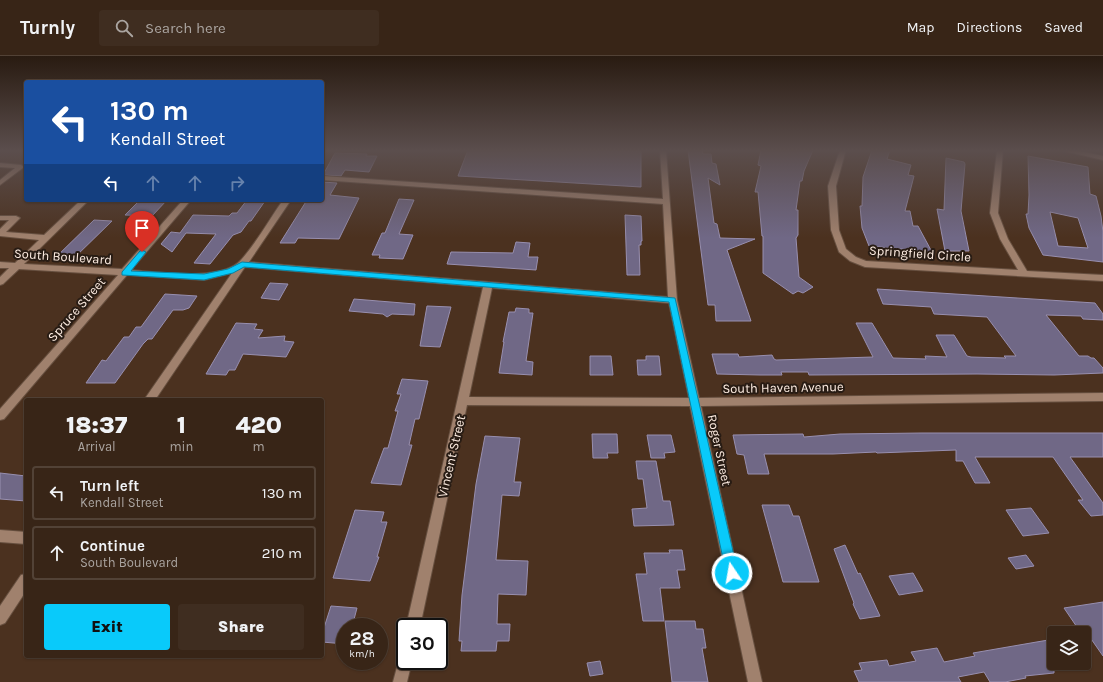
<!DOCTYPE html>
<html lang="en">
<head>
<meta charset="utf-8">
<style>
  :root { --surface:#382517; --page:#3f2d20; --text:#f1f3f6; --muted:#aba5a1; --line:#524236; --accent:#09cafa }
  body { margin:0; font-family:Karla,sans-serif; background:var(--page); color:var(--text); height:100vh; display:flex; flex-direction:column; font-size:15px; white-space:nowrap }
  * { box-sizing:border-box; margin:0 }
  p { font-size:13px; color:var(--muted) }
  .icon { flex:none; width:22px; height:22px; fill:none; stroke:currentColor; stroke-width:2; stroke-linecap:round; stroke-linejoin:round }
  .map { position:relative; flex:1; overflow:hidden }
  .panel { position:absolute; left:24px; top:342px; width:300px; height:260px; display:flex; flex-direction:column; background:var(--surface); border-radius:4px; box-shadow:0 1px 3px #0004,0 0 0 1px var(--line) }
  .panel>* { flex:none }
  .hud { position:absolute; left:24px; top:24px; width:300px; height:122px; border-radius:4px; box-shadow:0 1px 3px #0004,0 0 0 1px var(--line); background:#1a4fa0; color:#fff; overflow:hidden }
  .buttons { position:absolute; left:1047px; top:570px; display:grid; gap:8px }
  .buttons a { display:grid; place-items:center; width:44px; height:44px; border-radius:4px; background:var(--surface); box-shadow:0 1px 3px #0004,0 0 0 1px var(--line); font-size:20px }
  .speed { position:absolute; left:336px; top:562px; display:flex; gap:8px; font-size:20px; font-weight:700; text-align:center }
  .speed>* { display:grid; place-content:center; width:52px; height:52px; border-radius:50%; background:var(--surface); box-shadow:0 1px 3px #0004,0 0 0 1px var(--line); line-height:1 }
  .speed small { font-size:10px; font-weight:400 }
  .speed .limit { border:2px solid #111; border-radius:6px; background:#fff; color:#111 }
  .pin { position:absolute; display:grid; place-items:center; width:34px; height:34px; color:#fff; margin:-41px -17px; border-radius:50% 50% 50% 0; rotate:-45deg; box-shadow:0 0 4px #0007 }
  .pin .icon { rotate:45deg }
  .me { position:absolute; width:44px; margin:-22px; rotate:348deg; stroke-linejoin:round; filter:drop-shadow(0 0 3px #0008) }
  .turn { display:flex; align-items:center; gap:14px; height:84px; padding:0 20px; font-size:18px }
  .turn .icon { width:52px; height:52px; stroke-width:2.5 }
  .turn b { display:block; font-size:28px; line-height:34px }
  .lanes { display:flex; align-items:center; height:38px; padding:0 20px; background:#0003; justify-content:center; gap:20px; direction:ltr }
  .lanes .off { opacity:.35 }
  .eta { display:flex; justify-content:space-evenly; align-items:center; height:68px; text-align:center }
  .eta b { font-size:24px; font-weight:800; line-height:28px }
  .cta { display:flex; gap:8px; margin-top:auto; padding:8px 20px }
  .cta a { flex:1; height:46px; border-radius:4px; background:var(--accent); color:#111; font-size:16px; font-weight:800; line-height:46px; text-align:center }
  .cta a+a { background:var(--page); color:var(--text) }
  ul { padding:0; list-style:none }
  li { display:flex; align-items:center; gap:12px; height:54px; margin:0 8px 6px; padding:0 12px; border:2px solid var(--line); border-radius:4px }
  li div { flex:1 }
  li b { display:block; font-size:15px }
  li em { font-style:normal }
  header { display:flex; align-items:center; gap:24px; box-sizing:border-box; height:56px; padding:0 20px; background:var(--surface); border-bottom:1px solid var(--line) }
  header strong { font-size:19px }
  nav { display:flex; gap:22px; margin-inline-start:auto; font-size:14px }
  .search { width:280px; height:36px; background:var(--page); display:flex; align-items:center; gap:10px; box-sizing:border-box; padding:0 14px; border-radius:4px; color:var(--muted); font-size:15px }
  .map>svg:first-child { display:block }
  .building { fill:#706886; stroke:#988faf; fill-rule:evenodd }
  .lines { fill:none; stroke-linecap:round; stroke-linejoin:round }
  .minor-casing { stroke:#664f3f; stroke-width:2 }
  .minor { fill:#a0816d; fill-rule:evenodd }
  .route { fill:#09cafa; stroke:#0683a2 }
  .labels { text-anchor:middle; stroke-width:4; stroke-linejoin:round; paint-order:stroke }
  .street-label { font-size:13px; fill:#feede2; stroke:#281c14 }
</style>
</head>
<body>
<header>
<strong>Turnly</strong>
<div class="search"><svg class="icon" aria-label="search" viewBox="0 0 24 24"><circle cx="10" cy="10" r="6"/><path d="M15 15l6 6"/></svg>Search here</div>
<nav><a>Map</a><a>Directions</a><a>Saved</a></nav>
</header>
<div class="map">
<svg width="1103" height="626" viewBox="0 0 1103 626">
  <rect width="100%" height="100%" fill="#4b311f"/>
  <g class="building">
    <polygon points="468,94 641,95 641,131 458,120"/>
    <polygon points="688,94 702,94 703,98 711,98 712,107 716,108 720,129 708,122 714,167 717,168 720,182 755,183 727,194 751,265 716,265 715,249 708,249"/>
    <polygon points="761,94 813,94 804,115 802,125 800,125 796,154 798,154 798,179 796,182 799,221 813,231 803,237 798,235 793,238 763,217 763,180 762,180 758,136 755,136 761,110 758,109"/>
    <polygon points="872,94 890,94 887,103 911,109 908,119 914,120 905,155 910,155 913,170 918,170 932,196 869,190 862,172 860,150 862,150 863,121"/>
    <polygon points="335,97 367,98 366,100 377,100 369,116 345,114 341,120 323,119"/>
    <path d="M1028,100L1088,111L1090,138L1096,140L1101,160L1103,176V206L1043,199L1029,172L1026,158H1028L1029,139ZM1050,156L1078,162L1088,192L1058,190Z"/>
    <polygon points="946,102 964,106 965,108 961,155 969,195 945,195 937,153 944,154"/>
    <polygon points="322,126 337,127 330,139 359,142 339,183 298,182 295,187 280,187 307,144 322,144"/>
    <polygon points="399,143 414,144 399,178 413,179 403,203 379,202 380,199 372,199 382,177 385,177"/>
    <polygon points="140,144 167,144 152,160 125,159"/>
    <polygon points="247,144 265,145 251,165 249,165 241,176 233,179 210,208 194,207 216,178 186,177 172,196 161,188 171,176 180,177 193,159 229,160 232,157 237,157"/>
    <polygon points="625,159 641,160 642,185 641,185 641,189 639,189 640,219 627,219"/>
    <polygon points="94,164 112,165 73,203 55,202"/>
    <polygon points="516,186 530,187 528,201 538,201 536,214 447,208 451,196 513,197"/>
    <polygon points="270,227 288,228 279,244 261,242"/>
    <polygon points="877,233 1095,247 1103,258 1103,264 1083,263 1081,260 1046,259 1079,300 1088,300 1091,302 1094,302 1103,312 1103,317 1054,319 977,318 809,319 808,316 781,316 782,319 760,319 717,318 712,298 738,298 739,301 772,299 774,303 776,304 873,301 856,267 872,267 893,302 926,303 925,300 947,301 936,279 954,279 967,300 971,301 1006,302 1004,300 1016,300 987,261 934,258 931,251 883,248"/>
    <polygon points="165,238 197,240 189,252 183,254 173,254 152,283 148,283 143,288 115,327 86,327 102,304 106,305 124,281 129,281 136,271 141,271"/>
    <polygon points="354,243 415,248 414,259 392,258 387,261 383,258 349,255"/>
    <polygon points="427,250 451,251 440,291 420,290"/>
    <polygon points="516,252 529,253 529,257 533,257 526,305 533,306 532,319 499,317 504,286 503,286 509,256 515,256"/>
    <polygon points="236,267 257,268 254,273 263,274 258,282 285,280 284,285 294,286 286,301 243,298 235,314 229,314 226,319 206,318"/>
    <polygon points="590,300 611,300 613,319 590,319"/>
    <polygon points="646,300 659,300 661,319 638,319 637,304 646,304"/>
    <polygon points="402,323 428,325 419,363 415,363 409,389 412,389 401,429 371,427 384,392 388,392 398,355 395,355 401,338 397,338"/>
    <polygon points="922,377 1103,377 1103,401 1070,401 1103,447 1103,459 1091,460 1078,444 1083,444 1053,401 975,401 990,427 975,427 963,405 956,405 956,394 877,397 876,396 833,398 764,398 769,418 748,418 744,399 737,398 733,379 803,378 804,381 840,378"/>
    <polygon points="592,378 617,378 618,397 607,397 608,402 593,402"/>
    <polygon points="647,379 671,379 675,396 664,397 665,402 651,402"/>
    <polygon points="485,380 520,382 514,426 521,426 519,440 502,439 496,504 528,505 526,539 498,538 497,568 510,568 509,585 497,585 496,595 461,595 462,585 459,585 462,539 476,428"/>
    <polygon points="636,405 656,405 663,445 670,445 674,469 634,470 632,453 647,452 643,423 638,423"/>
    <polygon points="0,417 26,420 26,445 0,443"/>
    <polygon points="762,449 789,449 793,460 799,460 819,526 783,526"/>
    <polygon points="1031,452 1049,477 1023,480 1006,454"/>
    <polygon points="355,454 384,456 381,466 387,466 377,501 379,501 370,525 333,522"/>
    <polygon points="845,489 858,518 860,517 880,560 860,563 853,548 854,547 834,493"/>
    <polygon points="669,494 682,494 685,514 677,514 680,532 660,532 664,565 643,565 636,518 647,518 644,497 670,497"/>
    <polygon points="1026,499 1034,510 1016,513 1008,502"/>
    <polygon points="913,517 923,535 899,539 889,520"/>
    <polygon points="1103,546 1103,600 1087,577 1081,577 1064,552"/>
    <polygon points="331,550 357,552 352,571 345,571 345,588 322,586 322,578"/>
    <polygon points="665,565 695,565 696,573 703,573 706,592 702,592 708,626 672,626"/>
    <polygon points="1054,583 1054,617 1025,620 1026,622 1005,626 990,626 984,616 958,621 961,626 859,626 854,615 862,614 859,607 887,604 889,610 916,605 911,596 937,592 944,606 975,600 973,597"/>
    <polygon points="600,605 603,618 590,620 587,607"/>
  </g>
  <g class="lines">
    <defs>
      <g id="minor">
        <path d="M660,94H666L677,244L699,342L1103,337V345L701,350L762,626H748L690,350L467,349L420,571H406L483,231L245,211L155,344H144L232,217L204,224L127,219L4,363L0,364V353L118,219L19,213L3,228L0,229V221L9,212H0V206L15,207L39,184L0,180V173L9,164H0V160H16L20,162L6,176L44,179L81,144H89L24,208L122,213L183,144H191L131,214C158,216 222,226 241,204C257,186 269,164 283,144H291L249,206L668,241L663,148L322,124V120L663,143ZM492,232L669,247L689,342L469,341Z"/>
        <polygon points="840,94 846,94 836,130 839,174 846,193 856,201 866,205 1018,214 1000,183 990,157 997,94 1003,94 998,157 1008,183 1027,215 1103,219 1103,225 865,211 850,205 839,196 831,174 828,130"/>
        <polygon points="1063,94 1075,94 1103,100 1103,104 1064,95"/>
        <polygon points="0,107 21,109 24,111 0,129 0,124 15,112 0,111"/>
        <polygon points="0,474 26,476 26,488 0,486"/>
        <polygon points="26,518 26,535 5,567 0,569 0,550 21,519"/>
        <polygon points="405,598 405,605 412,605 407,626 393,626 400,600"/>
      </g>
    </defs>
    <use href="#minor" class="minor-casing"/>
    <use href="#minor" class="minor"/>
  </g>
  <linearGradient id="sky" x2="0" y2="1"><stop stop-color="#291b11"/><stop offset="0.52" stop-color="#5b4e4d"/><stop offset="1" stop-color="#5b4e4d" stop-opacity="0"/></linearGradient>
  <rect width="1103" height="182" fill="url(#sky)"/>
  <polygon class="route" points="142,194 146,196 131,215 204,218 228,213 242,206 675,242 738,517 736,521 732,523 728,521 726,517 669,246 244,211 233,217 204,224 122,219 122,216 140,195"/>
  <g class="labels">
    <g class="street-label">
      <text transform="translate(920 197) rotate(4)" y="5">Springfield Circle</text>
      <text transform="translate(63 200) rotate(4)" y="5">South Boulevard</text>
      <text transform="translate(76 253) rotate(-49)" y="5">Spruce Street</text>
      <text transform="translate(783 331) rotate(-1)" y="5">South Haven Avenue</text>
      <text transform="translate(720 394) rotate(78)" y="5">Roger Street</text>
      <text transform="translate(451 400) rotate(-77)" y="5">Vincent Street</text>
    </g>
  </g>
</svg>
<div class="buttons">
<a><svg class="icon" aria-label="layers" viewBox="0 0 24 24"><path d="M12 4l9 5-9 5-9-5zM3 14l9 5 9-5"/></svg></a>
</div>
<div class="speed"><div>28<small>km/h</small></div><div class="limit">30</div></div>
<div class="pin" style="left:142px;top:196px;background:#d93025"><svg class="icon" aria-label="arrive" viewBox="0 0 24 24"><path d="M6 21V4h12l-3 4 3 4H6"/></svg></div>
<svg class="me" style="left:732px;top:517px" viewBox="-20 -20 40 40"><circle r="17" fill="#09cafa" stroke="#fff" stroke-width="3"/><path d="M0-11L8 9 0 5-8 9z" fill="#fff"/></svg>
<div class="hud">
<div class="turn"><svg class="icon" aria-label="left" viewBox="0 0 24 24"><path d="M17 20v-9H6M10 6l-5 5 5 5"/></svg><div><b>130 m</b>Kendall Street</div></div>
<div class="lanes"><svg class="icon" aria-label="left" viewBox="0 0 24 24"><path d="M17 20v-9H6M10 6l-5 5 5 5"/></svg><svg class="icon off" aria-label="ahead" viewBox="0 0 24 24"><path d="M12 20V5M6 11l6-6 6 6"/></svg><svg class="icon off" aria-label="ahead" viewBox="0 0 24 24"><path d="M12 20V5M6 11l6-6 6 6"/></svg><svg class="icon off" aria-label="right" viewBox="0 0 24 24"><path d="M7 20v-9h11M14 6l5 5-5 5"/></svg></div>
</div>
<section class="panel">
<div class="eta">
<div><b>18:37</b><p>Arrival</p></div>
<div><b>1</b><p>min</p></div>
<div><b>420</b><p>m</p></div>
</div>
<ul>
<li><svg class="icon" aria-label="left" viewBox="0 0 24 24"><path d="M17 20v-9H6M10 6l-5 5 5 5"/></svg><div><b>Turn left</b><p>Kendall Street</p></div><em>130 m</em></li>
<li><svg class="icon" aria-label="ahead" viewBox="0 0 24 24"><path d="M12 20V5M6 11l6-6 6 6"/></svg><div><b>Continue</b><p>South Boulevard</p></div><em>210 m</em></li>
</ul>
<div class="cta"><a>Exit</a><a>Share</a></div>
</section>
</div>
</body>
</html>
